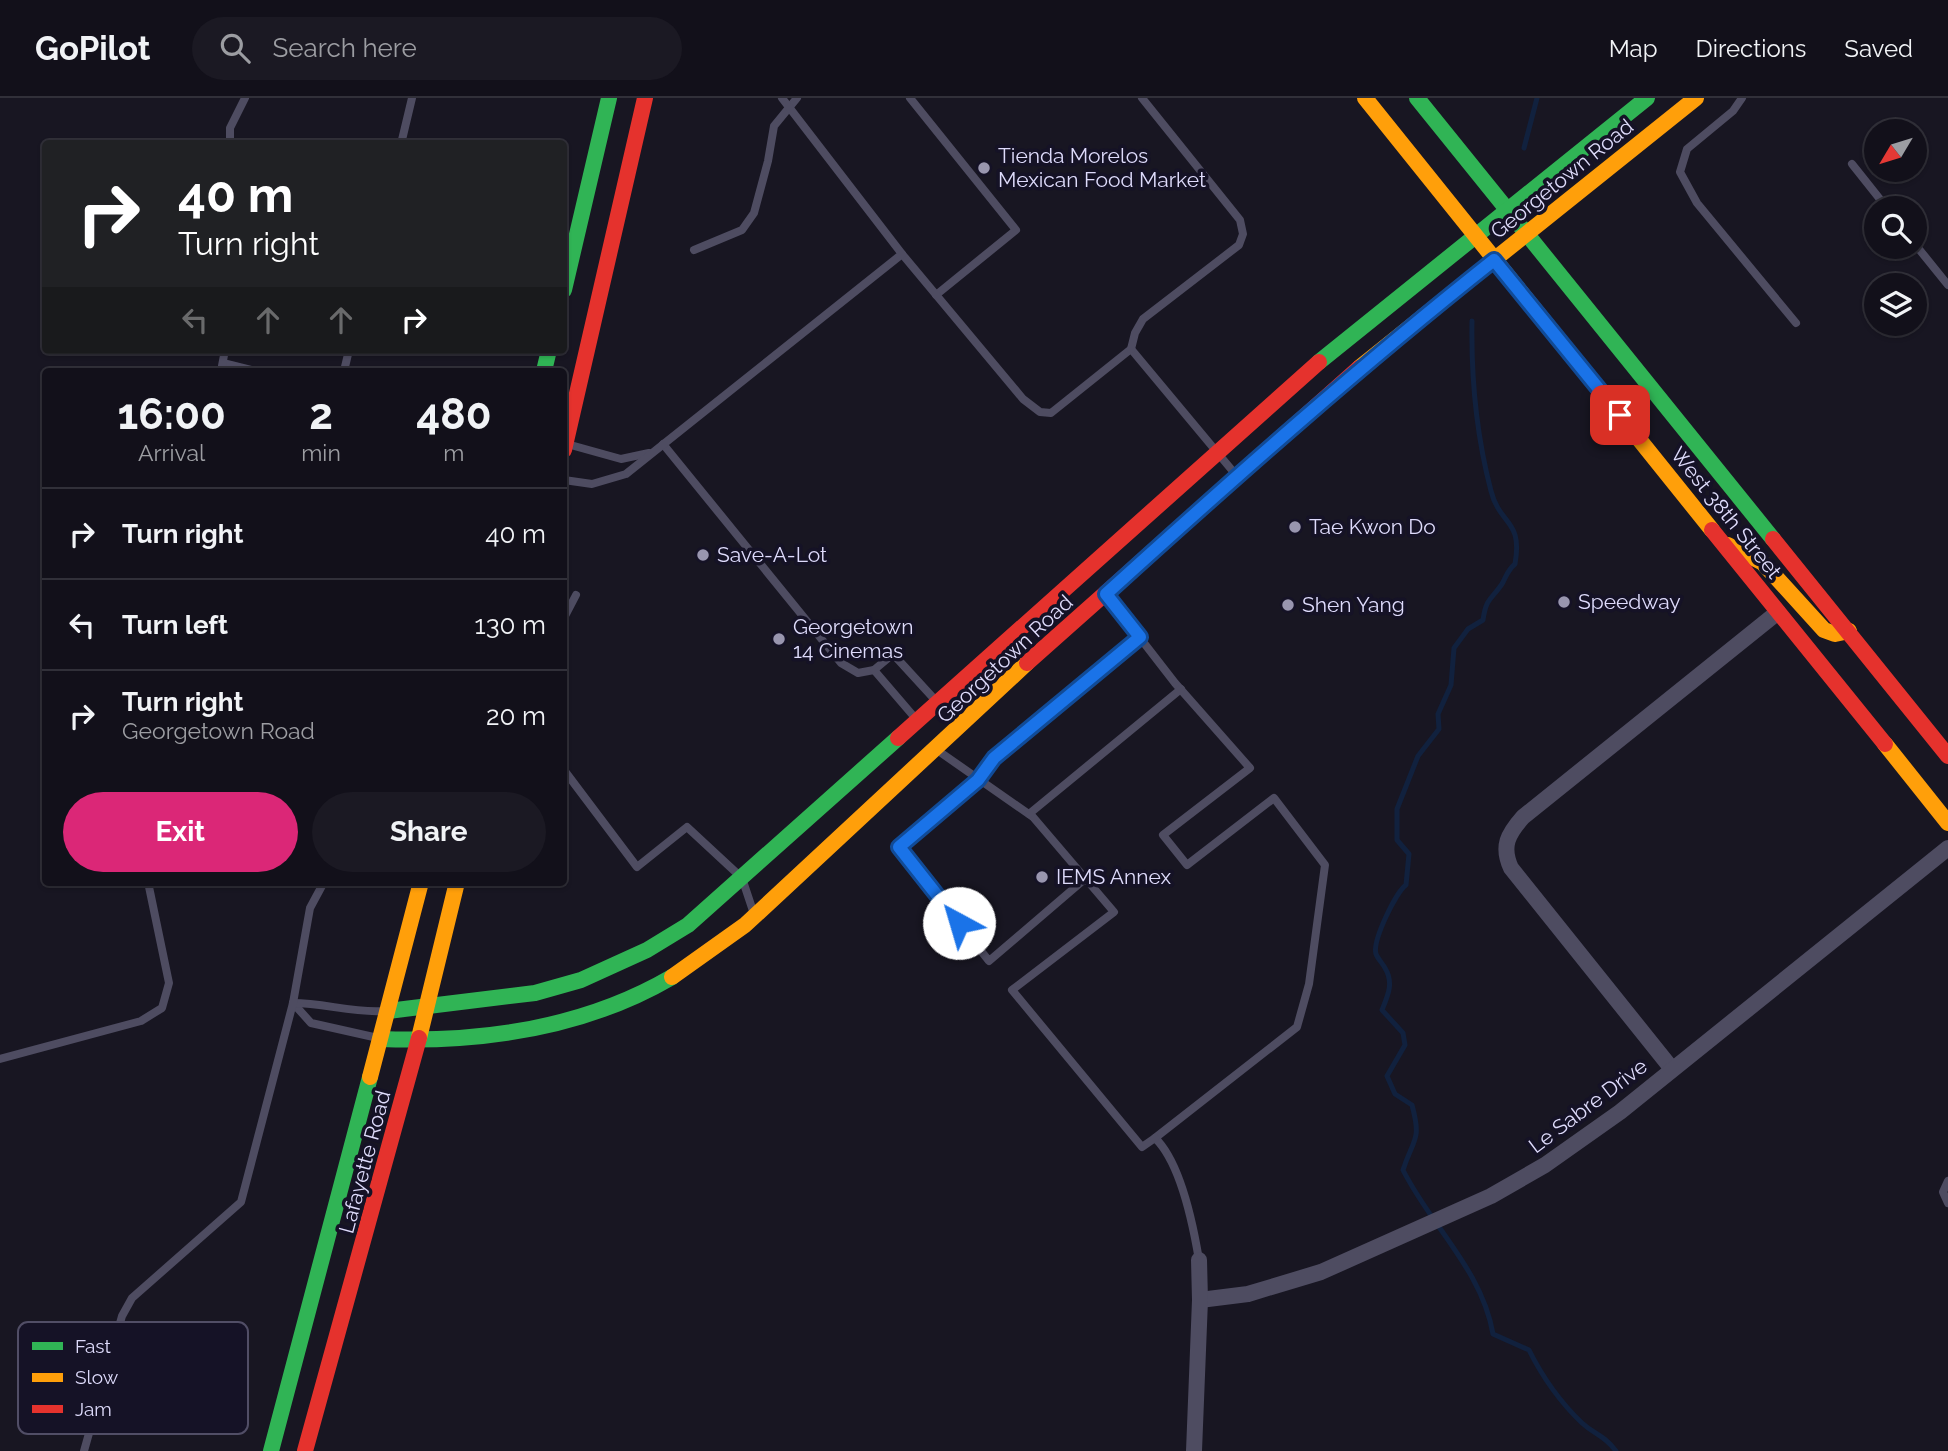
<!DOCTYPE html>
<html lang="en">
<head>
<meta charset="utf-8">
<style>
  :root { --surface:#12101a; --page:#1b1923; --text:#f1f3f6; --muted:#9c9da2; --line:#313039; --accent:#db2777 }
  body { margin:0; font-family:Raleway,sans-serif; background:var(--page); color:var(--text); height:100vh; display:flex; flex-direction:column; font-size:26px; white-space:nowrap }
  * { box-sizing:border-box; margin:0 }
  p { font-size:23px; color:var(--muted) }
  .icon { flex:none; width:38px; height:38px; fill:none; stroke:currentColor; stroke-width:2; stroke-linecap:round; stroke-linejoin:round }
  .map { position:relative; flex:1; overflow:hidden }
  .drawer { position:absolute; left:42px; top:270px; width:525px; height:518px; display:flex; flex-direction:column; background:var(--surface); border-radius:7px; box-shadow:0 2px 5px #0004,0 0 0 2px var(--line) }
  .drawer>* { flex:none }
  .guide { position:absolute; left:42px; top:42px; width:525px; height:214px; border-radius:7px; box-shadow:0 2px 5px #0004,0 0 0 2px var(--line); background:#202124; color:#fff; overflow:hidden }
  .needle { width:46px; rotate:232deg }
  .controls { position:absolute; left:1864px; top:21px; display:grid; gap:14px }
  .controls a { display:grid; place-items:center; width:63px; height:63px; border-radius:50%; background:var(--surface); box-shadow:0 2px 5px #0004,0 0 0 2px var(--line); font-size:35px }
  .pin { position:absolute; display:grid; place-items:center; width:60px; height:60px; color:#fff; margin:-30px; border-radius:14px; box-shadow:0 4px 10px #0006 }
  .me { position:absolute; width:77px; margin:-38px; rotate:321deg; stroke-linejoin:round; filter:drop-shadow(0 0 5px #0008) }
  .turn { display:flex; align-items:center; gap:24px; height:147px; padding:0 21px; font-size:32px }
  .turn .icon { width:91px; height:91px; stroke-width:2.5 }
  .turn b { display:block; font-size:49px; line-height:60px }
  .lanes { display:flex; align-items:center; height:66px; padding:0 21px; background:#0003; justify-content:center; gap:35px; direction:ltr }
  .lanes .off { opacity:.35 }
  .eta { display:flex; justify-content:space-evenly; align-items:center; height:119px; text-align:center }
  .eta b { font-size:42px; font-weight:700; line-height:49px }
  .cta { display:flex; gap:14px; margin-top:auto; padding:14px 21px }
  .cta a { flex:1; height:80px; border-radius:42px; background:var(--accent); color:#fff; font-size:28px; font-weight:700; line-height:80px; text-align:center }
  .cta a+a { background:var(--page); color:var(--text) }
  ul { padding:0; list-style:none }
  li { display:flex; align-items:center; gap:21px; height:91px; padding:0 21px; border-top:2px solid var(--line) }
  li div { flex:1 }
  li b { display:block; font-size:26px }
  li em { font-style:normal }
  header { display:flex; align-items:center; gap:42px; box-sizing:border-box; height:98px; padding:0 35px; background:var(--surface); border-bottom:2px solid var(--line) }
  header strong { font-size:33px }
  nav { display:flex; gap:38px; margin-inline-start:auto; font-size:24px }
  .search { width:490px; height:63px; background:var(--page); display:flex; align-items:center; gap:18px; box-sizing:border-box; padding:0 24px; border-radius:38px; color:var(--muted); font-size:26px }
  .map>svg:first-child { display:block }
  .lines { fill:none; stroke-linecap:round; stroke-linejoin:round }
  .stream { stroke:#11213e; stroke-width:5 }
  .lane { stroke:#4e4c61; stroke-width:8 }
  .street { stroke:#4e4c61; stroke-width:16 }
  .fast { stroke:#30b455; stroke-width:16 }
  .slow { stroke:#ff9f0a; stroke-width:16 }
  .jam { stroke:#e5322d; stroke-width:16 }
  .route-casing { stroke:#114b97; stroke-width:18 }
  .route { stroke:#1a73e8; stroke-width:12 }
  .poi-dot { fill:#9996af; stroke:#151226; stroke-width:2.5 }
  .labels { text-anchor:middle; stroke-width:7; stroke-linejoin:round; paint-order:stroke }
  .poi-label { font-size:21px; fill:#dedbfb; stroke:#151226; text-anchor:start }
  .street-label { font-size:21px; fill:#dedbfb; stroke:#151226 }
  .key { fill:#151226; stroke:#514e66; stroke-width:2 }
  .key-label { font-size:19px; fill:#dedbfb }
</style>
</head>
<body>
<header>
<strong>GoPilot</strong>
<div class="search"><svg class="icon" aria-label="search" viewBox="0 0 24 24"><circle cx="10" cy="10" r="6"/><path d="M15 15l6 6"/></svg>Search here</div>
<nav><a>Map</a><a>Directions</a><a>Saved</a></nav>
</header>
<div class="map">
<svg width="1948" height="1353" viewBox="0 0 1948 1353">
  <rect width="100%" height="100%" fill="#181622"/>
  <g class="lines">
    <g class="stream">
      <polyline points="1524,50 1537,0"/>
      <path d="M1472,223C1471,282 1476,336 1491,393C1500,428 1523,421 1515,466C1507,473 1507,477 1502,486C1491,502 1486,500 1483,522L1468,531L1454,550L1451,587L1438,616L1439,631L1418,658L1397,711V742L1409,756L1406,787C1396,794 1372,843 1376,856C1378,861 1383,866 1385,870C1394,885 1388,897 1382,912L1403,935L1405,947L1387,978L1395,996L1412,1007C1422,1044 1413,1040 1403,1072C1431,1128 1482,1172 1493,1236L1529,1252C1542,1278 1561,1305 1582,1325C1595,1337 1603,1336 1616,1353"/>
    </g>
    <g class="lane">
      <polyline points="910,0 1016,132 936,197"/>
      <polyline points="1742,0 1733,13 1687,51 1680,74 1697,105 1796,225"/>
      <polyline points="230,46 230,30 245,0"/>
      <polyline points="401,46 412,0"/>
      <polyline points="1852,66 1887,110"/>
      <polyline points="1914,145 1948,187"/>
      <polyline points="694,152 742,132 754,115 768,63 774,28 797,0"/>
      <polyline points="902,156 1023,301 1040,314 1051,315 1131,251 1236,377"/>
      <polyline points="1131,251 1135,235 1143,221 1239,147 1243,136 1240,122 1142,0"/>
      <polyline points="223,265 256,273"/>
      <polyline points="221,273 225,252"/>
      <polyline points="344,273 349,252"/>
      <polyline points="567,346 621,361 649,355"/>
      <polyline points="663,346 841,565 858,575 874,572"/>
      <polyline points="564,382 592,386 626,376 902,156 782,0"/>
      <path d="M1106,496L1175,585L1250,670L1163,737L1187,767L1274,700L1325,767L1309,886L1297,929L1155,1040C1181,1065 1193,1126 1199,1162"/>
      <polyline points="564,520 576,497"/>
      <polyline points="916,621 874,572 893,556 937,604"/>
      <polyline points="937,652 1033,719 1114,814 1012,892 1142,1049 1155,1040"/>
      <polyline points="564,672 637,769 687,729 742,780 754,816"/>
      <polyline points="1029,716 1181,591"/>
      <polyline points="1086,780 989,863 899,749 978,682 994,660 1140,539"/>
      <polyline points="293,905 311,925 378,940"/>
      <path d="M293,905C324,905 352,915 383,913"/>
      <polyline points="0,961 141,923 162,910 169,885 148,784"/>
      <polyline points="1948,1083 1943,1094 1948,1105"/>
      <polyline points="84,1353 122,1218 132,1200 241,1104 293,905 310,810 324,784"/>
    </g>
    <g class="street">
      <path d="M1672,971L1511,770C1501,748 1508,736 1523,719L1778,514"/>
      <polyline points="1200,1202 1248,1196 1321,1174 1491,1098 1545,1067 1620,1014 1948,750"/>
      <polyline points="1194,1353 1200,1202 1199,1162"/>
    </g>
    <g class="fast">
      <polyline points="1417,0 1773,441"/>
      <polyline points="564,192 609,0"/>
      <polyline points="1319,264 1647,0"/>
      <polyline points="544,273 549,252"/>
      <polyline points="388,913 535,895 581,882 647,852 688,827 898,640"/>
      <path d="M380,941C482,945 583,931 672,879"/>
      <polyline points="271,1353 370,979"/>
    </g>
    <g class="slow">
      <polyline points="1365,0 1712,432"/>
      <polyline points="1359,270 1696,0"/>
      <polyline points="1728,447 1763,465 1824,532 1835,536 1849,533"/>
      <polyline points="1885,646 1948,725"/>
      <polyline points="672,879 745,827 1027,565"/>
      <polyline points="419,940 457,784"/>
      <polyline points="370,979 421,784"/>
    </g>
    <g class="jam">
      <polyline points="564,352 645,0"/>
      <polyline points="1712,432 1885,646"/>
      <polyline points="1773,441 1948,658"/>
      <polyline points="1027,565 1359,270"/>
      <polyline points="898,640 1319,264"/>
      <polyline points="305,1353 419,940"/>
    </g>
  </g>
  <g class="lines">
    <defs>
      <path id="route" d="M959,825L899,749L978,682L994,660L1140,539L1106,496C1234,380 1359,269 1494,162L1620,317"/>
    </defs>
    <use href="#route" class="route-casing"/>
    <use href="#route" class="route"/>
  </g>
  <g class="poi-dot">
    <circle cx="984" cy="70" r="7"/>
    <circle cx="1295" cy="429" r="7"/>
    <circle cx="703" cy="457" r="7"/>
    <circle cx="1564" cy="504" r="7"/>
    <circle cx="1288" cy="507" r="7"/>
    <circle cx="779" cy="541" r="7"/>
    <circle cx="1042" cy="779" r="7"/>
  </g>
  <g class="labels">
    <g class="poi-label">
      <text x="998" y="65">Tienda Morelos<tspan x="998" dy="24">Mexican Food Market</tspan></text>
      <text x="1309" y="436">Tae Kwon Do</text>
      <text x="717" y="464">Save-A-Lot</text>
      <text x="1578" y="511">Speedway</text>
      <text x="1302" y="514">Shen Yang</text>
      <text x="793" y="536">Georgetown<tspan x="793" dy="24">14 Cinemas</tspan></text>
      <text x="1056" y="786">IEMS Annex</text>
    </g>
    <g class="street-label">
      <text transform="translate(1562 81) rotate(-39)" y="7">Georgetown Road</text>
      <text transform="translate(1726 415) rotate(51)" y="7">West 38th Street</text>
      <text transform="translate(1005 561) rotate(-43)" y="7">Georgetown Road</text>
      <text transform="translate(1588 1008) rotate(-37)" y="7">Le Sabre Drive</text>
      <text transform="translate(365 1064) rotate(-75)" y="7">Lafayette Road</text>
    </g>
  </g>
  <rect x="18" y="1224" width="230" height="112" rx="10" class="key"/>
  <rect x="32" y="1244" width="31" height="8" fill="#30b455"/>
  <rect x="32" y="1275" width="31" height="9" fill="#ff9f0a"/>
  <rect x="32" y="1307" width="31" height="8" fill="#e5322d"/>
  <g class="key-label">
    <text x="75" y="1255">Fast</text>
    <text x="75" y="1286">Slow</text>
    <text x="75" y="1318">Jam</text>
  </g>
</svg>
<div class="controls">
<a><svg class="needle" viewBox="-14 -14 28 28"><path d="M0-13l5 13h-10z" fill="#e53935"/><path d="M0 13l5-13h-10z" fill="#9c9da2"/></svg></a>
<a><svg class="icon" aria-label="search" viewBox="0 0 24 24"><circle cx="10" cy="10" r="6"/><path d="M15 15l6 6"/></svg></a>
<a><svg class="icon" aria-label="layers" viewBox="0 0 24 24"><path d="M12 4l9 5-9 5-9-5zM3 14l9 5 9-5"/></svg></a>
</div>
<div class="pin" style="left:1620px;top:317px;background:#d93025"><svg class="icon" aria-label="arrive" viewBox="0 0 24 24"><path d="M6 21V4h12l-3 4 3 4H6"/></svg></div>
<svg class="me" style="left:959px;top:825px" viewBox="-20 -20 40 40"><circle r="19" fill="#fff"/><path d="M0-13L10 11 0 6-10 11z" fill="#1a73e8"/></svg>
<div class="guide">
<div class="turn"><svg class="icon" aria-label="right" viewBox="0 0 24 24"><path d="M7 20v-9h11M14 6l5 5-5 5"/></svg><div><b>40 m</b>Turn right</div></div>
<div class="lanes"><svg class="icon off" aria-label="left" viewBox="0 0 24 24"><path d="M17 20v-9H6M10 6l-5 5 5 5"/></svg><svg class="icon off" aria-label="ahead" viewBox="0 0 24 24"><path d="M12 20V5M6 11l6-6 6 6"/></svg><svg class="icon off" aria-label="ahead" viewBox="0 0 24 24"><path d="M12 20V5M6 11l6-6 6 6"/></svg><svg class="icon" aria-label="right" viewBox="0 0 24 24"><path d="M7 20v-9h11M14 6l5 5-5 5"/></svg></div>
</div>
<section class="drawer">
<div class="eta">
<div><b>16:00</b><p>Arrival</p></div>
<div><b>2</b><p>min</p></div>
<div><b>480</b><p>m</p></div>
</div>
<ul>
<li><svg class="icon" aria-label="right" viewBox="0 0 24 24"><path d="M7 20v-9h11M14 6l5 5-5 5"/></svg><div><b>Turn right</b></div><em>40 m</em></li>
<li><svg class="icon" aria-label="left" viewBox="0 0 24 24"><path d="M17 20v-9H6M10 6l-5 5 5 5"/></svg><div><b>Turn left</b></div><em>130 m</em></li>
<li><svg class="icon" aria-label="right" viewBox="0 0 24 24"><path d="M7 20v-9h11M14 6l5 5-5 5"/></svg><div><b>Turn right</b><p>Georgetown Road</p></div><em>20 m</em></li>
</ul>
<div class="cta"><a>Exit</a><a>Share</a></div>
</section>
</div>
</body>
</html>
